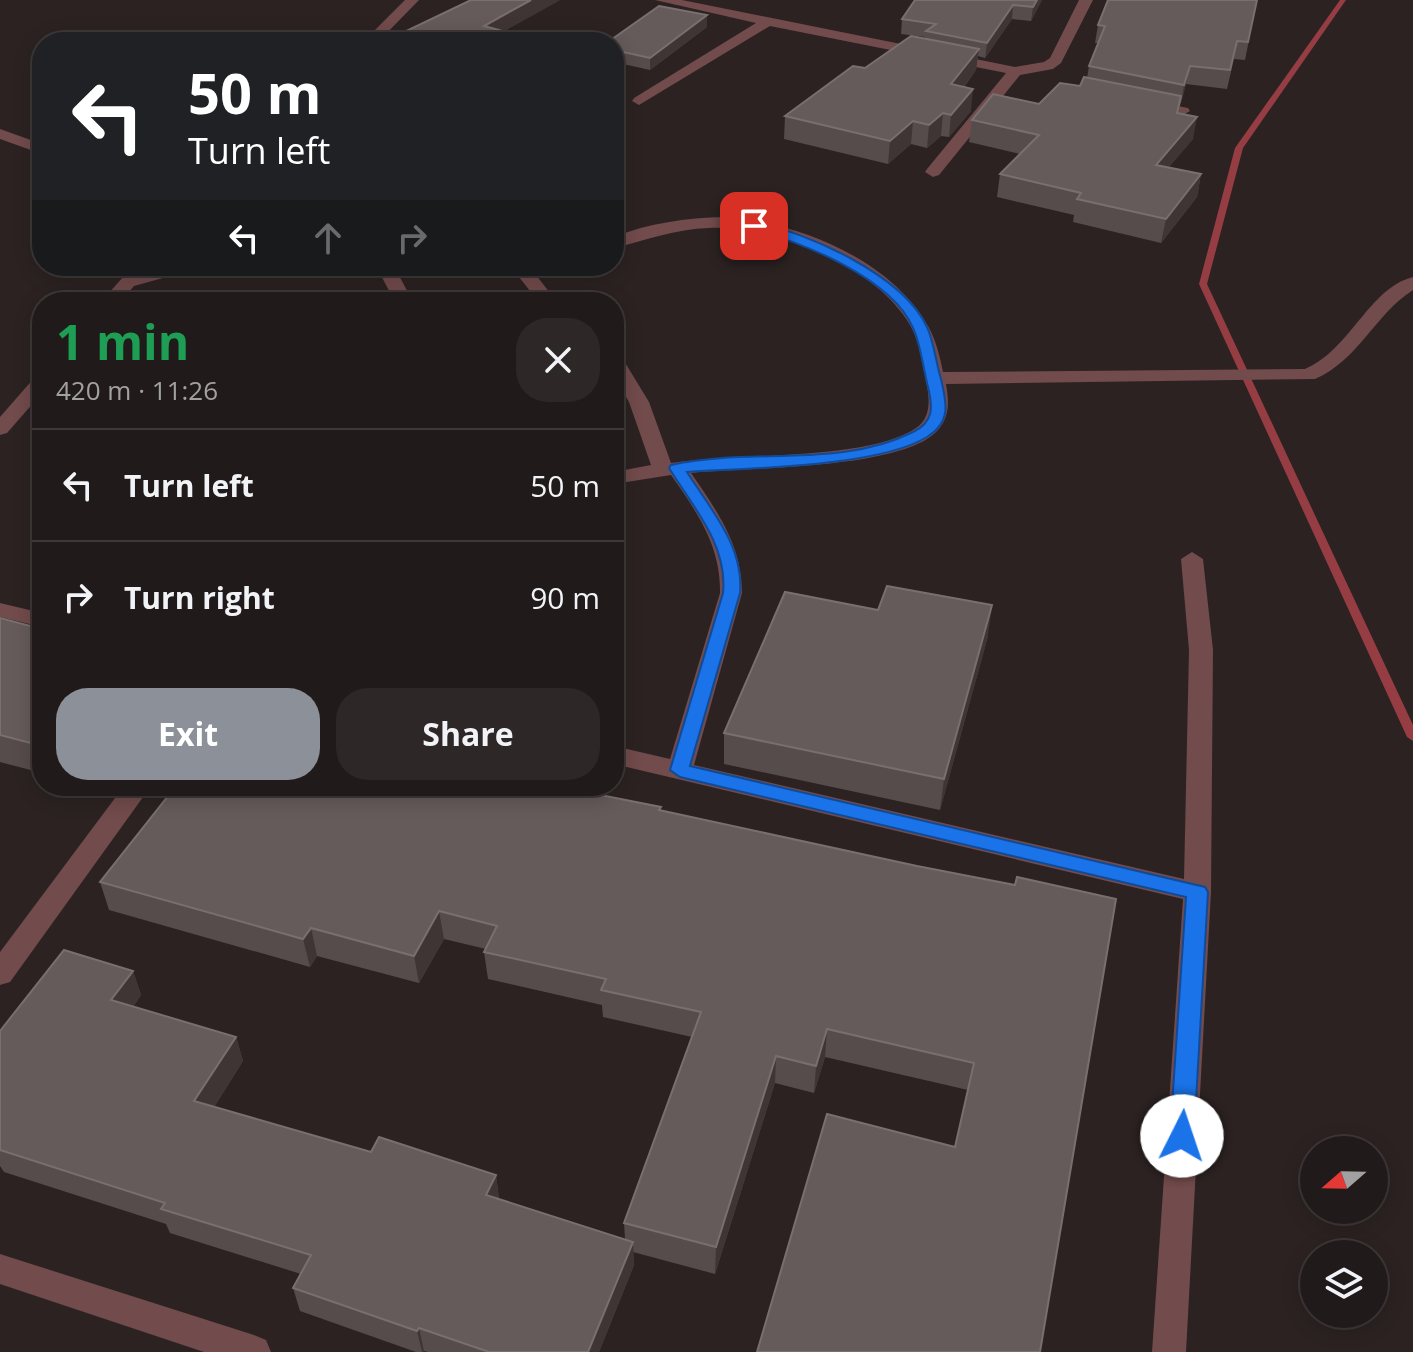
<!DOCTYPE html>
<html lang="en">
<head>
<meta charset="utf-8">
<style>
  :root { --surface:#211a1a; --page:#2d2727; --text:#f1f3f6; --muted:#a2a1a2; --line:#3e3839; --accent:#8c9099 }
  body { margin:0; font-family:"Open Sans",sans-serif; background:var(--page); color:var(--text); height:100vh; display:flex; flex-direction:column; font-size:30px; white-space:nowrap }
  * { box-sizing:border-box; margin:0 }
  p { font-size:26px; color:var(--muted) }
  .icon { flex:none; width:44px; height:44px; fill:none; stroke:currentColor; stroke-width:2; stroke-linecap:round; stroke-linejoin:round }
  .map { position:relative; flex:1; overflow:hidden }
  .side { position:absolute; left:32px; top:292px; width:592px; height:504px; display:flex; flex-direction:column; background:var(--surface); border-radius:32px; box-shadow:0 4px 20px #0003,0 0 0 2px var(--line) }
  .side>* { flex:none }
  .banner { position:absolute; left:32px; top:32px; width:592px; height:244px; border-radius:32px; box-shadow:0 4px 20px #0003,0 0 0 2px var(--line); background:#202124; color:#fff; overflow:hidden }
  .needle { width:52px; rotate:250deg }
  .controls { position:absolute; left:1300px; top:1136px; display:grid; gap:16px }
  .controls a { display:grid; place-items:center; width:88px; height:88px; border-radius:50%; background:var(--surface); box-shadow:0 4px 20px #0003,0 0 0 2px var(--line); font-size:40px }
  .pin { position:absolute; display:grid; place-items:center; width:68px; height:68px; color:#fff; margin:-34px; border-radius:16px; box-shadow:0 4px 12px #0006 }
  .me { position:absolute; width:88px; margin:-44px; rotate:4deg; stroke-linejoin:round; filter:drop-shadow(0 0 6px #0008) }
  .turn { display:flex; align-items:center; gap:28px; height:168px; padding:0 24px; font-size:36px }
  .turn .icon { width:104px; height:104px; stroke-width:2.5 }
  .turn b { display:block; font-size:56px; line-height:68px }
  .lanes { display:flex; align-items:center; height:76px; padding:0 24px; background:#0003; justify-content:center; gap:40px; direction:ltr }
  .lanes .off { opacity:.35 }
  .round { display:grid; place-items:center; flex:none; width:84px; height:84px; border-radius:32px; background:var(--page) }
  .head { display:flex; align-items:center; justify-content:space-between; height:136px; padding:0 24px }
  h1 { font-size:48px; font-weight:700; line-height:60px; color:#1e9e55 }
  .action { display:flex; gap:16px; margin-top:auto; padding:16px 24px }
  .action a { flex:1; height:92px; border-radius:32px; background:var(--accent); color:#fff; font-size:32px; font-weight:700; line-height:92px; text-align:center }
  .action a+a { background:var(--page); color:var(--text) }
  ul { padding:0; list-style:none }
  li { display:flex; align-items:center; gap:24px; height:112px; padding:0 24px; border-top:2px solid var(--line) }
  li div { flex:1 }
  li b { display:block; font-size:30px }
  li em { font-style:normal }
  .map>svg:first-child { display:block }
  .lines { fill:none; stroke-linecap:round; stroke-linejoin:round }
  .stream { fill:#953d43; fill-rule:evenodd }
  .minor { fill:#724b4c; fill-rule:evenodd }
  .wall { fill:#574c4c }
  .shaded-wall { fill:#403535 }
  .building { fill:#665b5b; stroke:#796f6f; stroke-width:2 }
  .route { fill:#1a73e8; stroke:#114b97; stroke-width:2 }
</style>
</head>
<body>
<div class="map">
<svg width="1413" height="1352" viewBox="0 0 1413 1352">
  <rect width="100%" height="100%" fill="#2c2222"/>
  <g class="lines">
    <polygon class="stream" points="1340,0 1346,0 1243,148 1207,284 1413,725 1413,741 1407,737 1199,284 1235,148"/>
    <g class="minor">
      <polygon points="405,0 419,0 378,42 363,42"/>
      <polygon points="655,0 682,0 1015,67 1044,62 1050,58 1079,0 1093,0 1061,63 1053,69 1020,75 939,175 933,177 925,172 927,169 1006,73 770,26 639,105 632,101 634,98 756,23"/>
      <polygon points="1146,100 1188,108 1190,111 1183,115 1141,107 1141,101"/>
      <polygon points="0,129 42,144 42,154 0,139"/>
      <path d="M724,217C797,221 891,260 928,326C936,340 940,357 943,372L1305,369C1350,350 1369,288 1413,277V290C1374,315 1359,360 1315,379L946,384C949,401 950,416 938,430C903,470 745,467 691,473C717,511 742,545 742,593L694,765L1184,879L1189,650L1181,559L1192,552L1203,559L1213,650L1211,892L1186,1352H1152L1183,899L614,764V746L670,759L720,593C721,546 697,512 671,475L614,484V472L651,465L629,402L614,376V354L621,356L649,402L671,463C733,453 868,461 916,428C935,415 928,390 924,372C921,356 918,339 910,325C876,266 775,225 709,228C675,229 646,240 614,248V237C649,223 686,218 724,217Z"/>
      <polygon points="167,266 195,266 192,270 134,286 120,302 101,302 130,269 136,268 144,272"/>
      <polygon points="376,266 394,266 413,302 395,302"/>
      <polygon points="510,266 557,266 536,275 557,302 539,302"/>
      <polygon points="42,375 42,393 7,433 0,435 0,417 35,377"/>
      <polygon points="0,603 42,613 42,627 0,617"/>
      <polygon points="124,786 151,786 10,982 0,985 0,952"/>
      <polygon points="0,1254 254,1335 266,1340 271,1352 204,1352 0,1284"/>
    </g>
  </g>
  <g class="wall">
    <polygon points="560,0 504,31 515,42 401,42 400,34"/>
    <polygon points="915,0 1042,0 1031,21 1012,19 985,58 978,56 976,70 964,87 971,111 949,137 941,136 927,148 911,144 888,164 784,139 785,116 925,38 925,37 901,34 902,19"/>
    <polygon points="1257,0 1245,60 1234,59 1227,89 1186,84 1178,113 1193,139 1169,167 1201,174 1197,197 1161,243 1073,222 1074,215 997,197 1000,174 1020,154 969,142 972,120 1039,104 1080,86 1087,78 1089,66 1098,43 1095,43 1098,25"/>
    <polygon points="707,27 650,70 614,62 614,42"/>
    <polygon points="0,618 42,629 42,773 0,762"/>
    <polygon points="988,636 940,810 724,764 724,733"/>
    <polygon points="176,786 555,786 661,807 661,811 917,866 1015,885 1017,877 1116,899 1040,1352 757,1352 827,1114 955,1147 968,1090 825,1057 814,1093 775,1083 715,1274 633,1252 634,1265 599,1352 428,1352 424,1351 423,1352 416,1352 300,1311 293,1288 301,1274 170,1233 166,1224 4,1172 0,1166 0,1031 64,950 133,971 141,995 133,1007 236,1037 243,1061 214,1107 371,1152 379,1137 496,1175 499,1199 625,1239 624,1223 692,1037 603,1017 602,1005 488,979 484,952 486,949 444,939 419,983 317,956 310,967 109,910 100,882"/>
  </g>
  <g class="shaded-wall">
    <polygon points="531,0 560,0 485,42 484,26"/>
    <polygon points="1037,0 1042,0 1031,21 1033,7"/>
    <polygon points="1013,5 1012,19 985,58 987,43"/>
    <polygon points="707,15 707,27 650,70 650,58"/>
    <polygon points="514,34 515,42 498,42"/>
    <polygon points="979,49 976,70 949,106 951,84"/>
    <polygon points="1190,66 1186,84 1181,104 1184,85"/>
    <polygon points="973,89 971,111 949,137 951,115"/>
    <polygon points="943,113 941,136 927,148 929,125"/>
    <polygon points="1197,117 1193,139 1152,187 1156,165"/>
    <polygon points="913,121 911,144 888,164 890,141"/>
    <polygon points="1201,174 1197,197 1161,243 1166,219"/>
    <polygon points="992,605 988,636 940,810 944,779"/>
    <polygon points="439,911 444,939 419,983 414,956"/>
    <polygon points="311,928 317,956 310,967 303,939"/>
    <polygon points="133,971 141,995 120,1025 111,1000"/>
    <polygon points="827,1029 825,1057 814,1093 816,1066"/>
    <polygon points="236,1037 243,1061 202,1125 194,1101"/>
    <polygon points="776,1056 775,1083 715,1274 716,1247"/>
    <polygon points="496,1175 499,1199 486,1195"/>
    <polygon points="633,1242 634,1265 599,1352 588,1352"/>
    <polygon points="419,1328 424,1351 423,1352 422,1352 417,1331"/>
  </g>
  <g class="building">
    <polygon points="471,0 531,0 484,26 514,34 498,42 430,42 400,34"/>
    <polygon points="915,0 1037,0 1033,7 1013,5 987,43 926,31 936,24 902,19"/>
    <polygon points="1108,0 1257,0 1248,42 1237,41 1230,70 1190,66 1184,85 1089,66 1105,26 1098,25"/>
    <polygon points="659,6 707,15 650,58 614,50 614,42 608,42"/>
    <polygon points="911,36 979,49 951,84 973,89 951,115 943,113 929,125 913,121 890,141 785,116 853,66 865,68"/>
    <polygon points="1084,77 1181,96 1177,113 1197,117 1156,165 1201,174 1166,219 1077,199 1081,193 1000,174 1039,135 972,120 993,94 1039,104 1060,83 1080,86"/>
    <polygon points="887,586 992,605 944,779 724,733 785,592 878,610"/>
    <polygon points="0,618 42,629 42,746 0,735"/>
    <polygon points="176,786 555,786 661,807 659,810 917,866 1015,885 1017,877 1116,899 1040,1352 757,1352 827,1114 955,1147 974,1063 827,1029 816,1066 776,1056 716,1247 624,1223 701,1012 601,990 606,979 484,952 497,926 439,911 414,956 311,928 303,939 100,882"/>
    <polygon points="64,950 133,971 111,1000 236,1037 194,1101 371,1152 379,1137 496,1175 486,1195 633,1242 588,1352 489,1352 419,1328 417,1331 293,1288 311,1255 161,1209 165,1203 0,1150 0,1031"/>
  </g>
  <path class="route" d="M754,222C807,232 903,275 927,327C934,342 936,363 941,379C947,404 951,422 927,437C879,467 746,468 687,472C711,510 744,546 740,593L690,766L1205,887L1208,892L1194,1136L1191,1144L1182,1147L1174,1144L1170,1136L1186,897L680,777L670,770L723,593C728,545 693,507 669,468L671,465C749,447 839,469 913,432C934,422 933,407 928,387C923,368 921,345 913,328C892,278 799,240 750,229V224Z"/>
</svg>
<div class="controls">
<a><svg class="needle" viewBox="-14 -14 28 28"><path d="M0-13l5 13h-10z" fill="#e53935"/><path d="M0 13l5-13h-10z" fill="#a2a1a2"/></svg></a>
<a><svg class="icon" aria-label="layers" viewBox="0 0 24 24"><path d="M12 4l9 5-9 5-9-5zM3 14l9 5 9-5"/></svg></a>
</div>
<div class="pin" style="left:754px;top:226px;background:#d93025"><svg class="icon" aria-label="arrive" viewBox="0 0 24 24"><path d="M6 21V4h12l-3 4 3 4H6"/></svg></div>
<svg class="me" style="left:1182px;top:1136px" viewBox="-20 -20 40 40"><circle r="19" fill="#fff"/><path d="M0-13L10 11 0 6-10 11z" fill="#1a73e8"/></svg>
<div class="banner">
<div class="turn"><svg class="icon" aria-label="left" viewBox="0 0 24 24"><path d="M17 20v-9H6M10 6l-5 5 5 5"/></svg><div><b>50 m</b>Turn left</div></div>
<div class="lanes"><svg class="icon" aria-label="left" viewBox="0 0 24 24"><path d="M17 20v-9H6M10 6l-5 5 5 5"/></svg><svg class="icon off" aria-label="ahead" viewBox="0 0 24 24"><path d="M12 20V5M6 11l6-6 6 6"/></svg><svg class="icon off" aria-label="right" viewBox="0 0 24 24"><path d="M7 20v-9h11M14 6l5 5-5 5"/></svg></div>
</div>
<section class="side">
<div class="head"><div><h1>1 min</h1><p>420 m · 11:26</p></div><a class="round"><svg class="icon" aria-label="close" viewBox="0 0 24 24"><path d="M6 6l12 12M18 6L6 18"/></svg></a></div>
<ul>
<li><svg class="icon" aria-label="left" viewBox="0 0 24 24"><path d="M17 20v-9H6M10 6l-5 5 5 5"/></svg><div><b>Turn left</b></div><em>50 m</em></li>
<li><svg class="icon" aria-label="right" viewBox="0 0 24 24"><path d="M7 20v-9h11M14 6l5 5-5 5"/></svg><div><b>Turn right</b></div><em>90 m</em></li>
</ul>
<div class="action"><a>Exit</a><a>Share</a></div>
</section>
</div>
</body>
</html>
